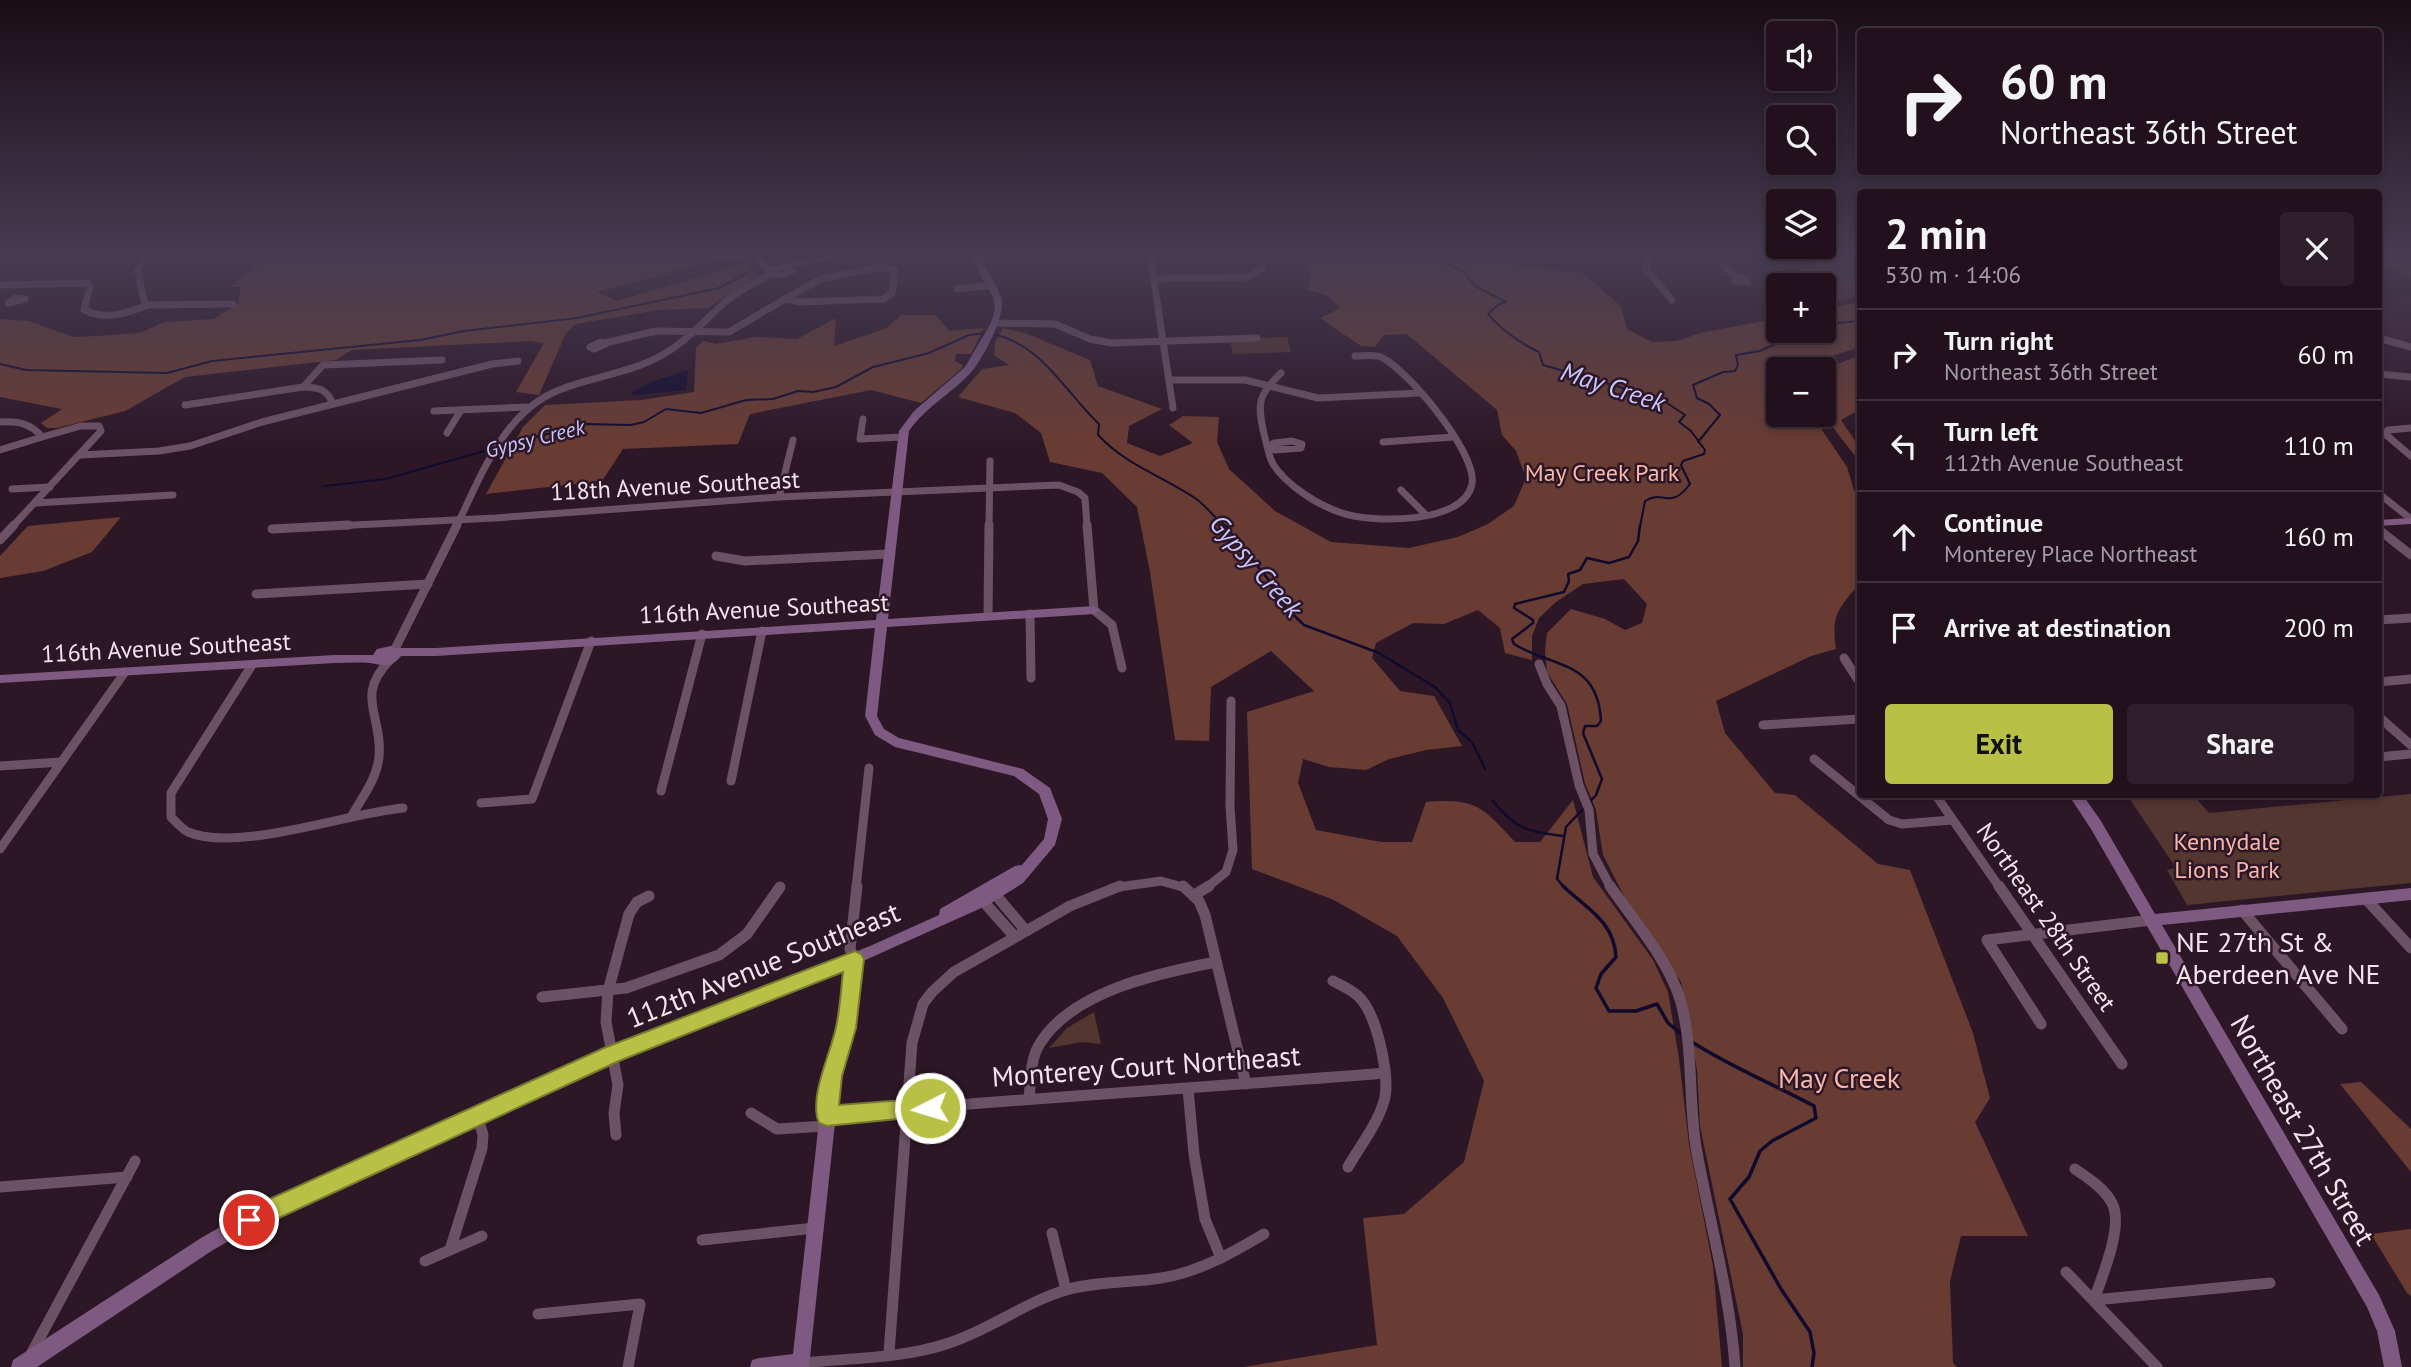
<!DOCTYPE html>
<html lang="en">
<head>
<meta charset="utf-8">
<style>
  :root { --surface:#22111d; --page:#2e1f2a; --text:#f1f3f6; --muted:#a29da4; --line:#3f313b; --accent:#b8c146 }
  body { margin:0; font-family:"PT Sans",sans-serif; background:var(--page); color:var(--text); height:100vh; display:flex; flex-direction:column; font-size:26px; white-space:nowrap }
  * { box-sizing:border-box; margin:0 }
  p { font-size:23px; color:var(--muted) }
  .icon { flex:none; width:38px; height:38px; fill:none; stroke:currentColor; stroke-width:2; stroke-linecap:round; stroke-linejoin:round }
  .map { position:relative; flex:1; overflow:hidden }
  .details { position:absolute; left:1857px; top:189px; width:525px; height:609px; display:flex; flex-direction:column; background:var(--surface); border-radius:7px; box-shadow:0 4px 10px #0003,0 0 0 2px var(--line) }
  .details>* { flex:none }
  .banner { position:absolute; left:1857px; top:28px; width:525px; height:147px; border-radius:7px; box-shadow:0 4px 10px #0003,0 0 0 2px var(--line); background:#22111d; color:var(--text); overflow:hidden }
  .fabs { position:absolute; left:1766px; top:21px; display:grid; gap:14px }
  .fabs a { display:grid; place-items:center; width:70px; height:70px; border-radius:7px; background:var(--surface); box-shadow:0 4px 10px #0003,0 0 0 2px var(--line); font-size:35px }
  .pin { position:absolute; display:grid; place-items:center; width:60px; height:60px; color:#fff; margin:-30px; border:4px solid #fff; border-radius:50%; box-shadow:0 2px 7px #0007 }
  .me { position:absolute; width:77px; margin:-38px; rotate:265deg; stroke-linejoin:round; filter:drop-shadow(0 0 5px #0008) }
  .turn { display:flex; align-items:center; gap:24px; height:147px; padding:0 28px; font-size:32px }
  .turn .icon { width:91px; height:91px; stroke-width:2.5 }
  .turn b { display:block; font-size:49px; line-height:60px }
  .round { display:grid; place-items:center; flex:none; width:74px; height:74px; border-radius:7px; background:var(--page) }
  .head { display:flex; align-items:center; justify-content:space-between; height:119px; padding:0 28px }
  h1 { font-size:42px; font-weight:800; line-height:52px }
  .primary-button { display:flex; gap:14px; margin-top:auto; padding:14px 28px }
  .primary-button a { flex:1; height:80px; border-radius:7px; background:var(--accent); color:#111; font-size:28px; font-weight:800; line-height:80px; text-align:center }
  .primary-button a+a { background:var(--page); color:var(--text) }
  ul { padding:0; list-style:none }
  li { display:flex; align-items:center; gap:21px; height:91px; padding:0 28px; border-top:2px solid var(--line) }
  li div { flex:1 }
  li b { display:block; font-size:26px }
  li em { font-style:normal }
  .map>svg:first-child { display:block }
  .built { fill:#3a1d32 }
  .green { fill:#543630 }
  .forest { fill:#693c33 }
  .water { fill:#100a2d }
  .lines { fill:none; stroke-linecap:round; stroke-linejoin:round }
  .stream-far2 { stroke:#100a2d; stroke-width:2 }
  .stream-far1 { stroke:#100a2d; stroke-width:2.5 }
  .stream { stroke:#100a2d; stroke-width:3.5 }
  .street-far2 { stroke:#6d5265; stroke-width:7 }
  .street-far1 { stroke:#6d5265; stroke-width:9 }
  .street { stroke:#6d5265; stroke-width:11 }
  .secondary { fill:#7e5a82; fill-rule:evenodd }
  .route { fill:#b8c146; stroke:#787d2e; stroke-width:2 }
  .poi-dot { fill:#b8c146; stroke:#2d1727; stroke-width:2.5 }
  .labels { text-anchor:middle; stroke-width:5; stroke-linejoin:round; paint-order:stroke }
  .far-water-label { font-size:21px; font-style:italic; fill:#c7c7fe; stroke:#2d1727 }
  .park-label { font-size:24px; fill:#f7b7aa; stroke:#2d1727 }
  .street-label { font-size:24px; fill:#f3e3ee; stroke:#2d1727 }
  .water-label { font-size:26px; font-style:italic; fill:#c7c7fe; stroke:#2d1727 }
  .near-poi-label { font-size:28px; fill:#f3e3ee; stroke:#2d1727; text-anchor:start }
  .near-street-label { font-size:28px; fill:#f3e3ee; stroke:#2d1727 }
  .near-park-label { font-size:28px; fill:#f7b7aa; stroke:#2d1727 }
</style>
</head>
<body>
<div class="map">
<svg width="2411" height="1367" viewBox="0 0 2411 1367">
  <rect width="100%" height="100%" fill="#2d1727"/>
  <polygon class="built" points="2411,298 2411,345 2378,336 2378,299"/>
  <g class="green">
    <path d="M1822,254H1860V295L1842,300L1824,301V285H1789L1786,277C1811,271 1805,268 1822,254Z"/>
    <polygon points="2378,254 2411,254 2411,279 2378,259"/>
    <polygon points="1287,337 1291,352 1233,354 1230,339"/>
    <polygon points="2411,794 2411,883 2187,905 2167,870 2176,868 2127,795 2193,795 2209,813"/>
    <polygon points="1094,1012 1101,1044 1082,1042 1049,1048 1067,1028"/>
  </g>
  <g class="forest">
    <polygon points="476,254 741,254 746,260 715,260 597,292 617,301 746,263 757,268 755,277 708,308 658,310 576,324 566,333 539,395 516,392 544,343 530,341 352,350 336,360 185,377 125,411 57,428 47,428 41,423 62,409 0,397 0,319 29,321 73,337 96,336 140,333 164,322 214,319 238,304 241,287 230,287 265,259"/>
    <path d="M1299,254H1500L1521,268L1580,271L1621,306L1627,329L1652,342L1676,341L1701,333L1778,318V331H1824V309L1860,302V347L1823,359L1819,369H1778V415H1812L1847,467L1854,490L1860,499V583C1838,609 1831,615 1836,649L1811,656L1716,701L1725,733L1775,793L1795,795L1878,864L1910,870L1973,1033L1990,1098L1975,1122L2028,1236H1961L1950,1281L1953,1363L1957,1367H1743V1334L1700,1126L1697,1070L1681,982L1629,906L1603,855L1596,810L1585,783L1567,704L1547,672L1545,651L1547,633L1571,609L1605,619L1625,630L1642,623L1647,604L1624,579L1583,584L1556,602L1539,618L1532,636V660L1505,653L1500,628L1478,610L1444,624L1413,623L1376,643L1372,658L1400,691L1434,696L1462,746L1426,750L1389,759L1366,770L1329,767L1303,759L1298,783L1316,830L1381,842H1412L1426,802C1477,798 1482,807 1515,842H1540L1573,800L1593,877L1653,960L1668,992L1679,1059L1689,1144L1713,1266L1722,1367H1244L1377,1345L1363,1218L1404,1214L1464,1162L1484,1081L1443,998L1397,936L1334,900L1252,869L1247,712L1314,691L1271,651L1211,687L1209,741L1175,740L1150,572L1137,507L1102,473L1050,462L1041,433L1015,413L958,397L982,369L1009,365L994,355L995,342L1003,328L1025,333L1090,360L1098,386L1162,409L1129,426L1127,443L1160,456L1193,443L1169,425L1183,416L1219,417L1217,442L1229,469L1275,511L1331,542L1409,548L1458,537L1488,524L1514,506L1526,478L1516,451L1502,435L1497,410L1407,334L1384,335L1375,347L1361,346L1320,318L1341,308L1326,295L1307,290L1311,275Z"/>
    <polygon points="901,315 936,315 949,331 984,328 971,354 956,354 955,361 963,365 961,369 921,403 871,390 750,414 738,444 623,449 602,481 486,494 523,427 545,405 641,400 694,392 696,347 704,341 716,344 755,337 797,339 836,318 834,346 887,328"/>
    <polygon points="1860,355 1859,410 1841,420 1860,448 1860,462 1823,415 1824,401 1838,364"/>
    <polygon points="121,517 92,552 43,571 0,578 0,556 28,526"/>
    <polygon points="2361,1082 2411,1129 2411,1172 2340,1084"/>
    <polygon points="2411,1229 2411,1296 2407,1293 2371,1234"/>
  </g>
  <polygon class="water" points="688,370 686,390 629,395 648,383"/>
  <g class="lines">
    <g class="stream-far2">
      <path d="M1426,254L1464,272L1475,286L1506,302L1499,304L1488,314C1499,328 1523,345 1539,352L1543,365L1661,399L1685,415L1679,422L1691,431L1705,450L1704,454L1683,461L1681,465L1690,484C1670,511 1663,489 1645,501L1640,527"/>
      <polyline points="775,258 780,254"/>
      <path d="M993,334C1043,345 1064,391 1099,424L1098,435C1126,465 1162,476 1195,498C1208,507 1214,519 1227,527"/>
      <polyline points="0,364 26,370 167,373 212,361 420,340 464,331 577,318 719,288 760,266"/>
      <polyline points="1698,442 1720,415 1709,404 1697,398 1693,385 1723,372 1735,371 1738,365 1736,355 1760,351 1782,341 1820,339 1825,337 1827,329 1837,323 1860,321"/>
      <polyline points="501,446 586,424 631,425 644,422 666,409 701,413 746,400 773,399 798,391 813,392 836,387 873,367 929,353 969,335 986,333"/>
      <polyline points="324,486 386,479 495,448"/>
    </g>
    <g class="stream-far1">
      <polyline points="1224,525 1268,579 1282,604 1304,625 1379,653 1435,687 1450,703 1458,730 1472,742 1485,769"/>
      <path d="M1493,801C1516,830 1527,831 1563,836"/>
      <path d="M1565,888L1557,879L1566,827L1596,795L1602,779L1583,733L1585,726H1597L1601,721C1598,660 1553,668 1514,644L1512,639L1533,623V620L1514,608L1515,604L1564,592L1569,581L1568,574L1580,570L1587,558L1609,563L1629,557L1638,541L1640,525"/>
    </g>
    <g class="stream">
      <path d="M1563,886C1587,909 1614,921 1616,957L1601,974L1596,988L1609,1011H1636L1657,1004L1668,1023L1684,1036"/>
      <path d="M1692,1042C1731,1067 1773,1084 1814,1106L1816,1118L1772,1141L1760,1151L1749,1177L1730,1199L1781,1289L1810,1332L1814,1353L1812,1367"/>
    </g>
    <g class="street-far2">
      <polyline points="1150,254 1173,408"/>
      <polyline points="1649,254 1646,269 1672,300"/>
      <polyline points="1712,254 1736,278"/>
      <polyline points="975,257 990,254"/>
      <polygon points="880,267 895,270 892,293 883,299 801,302 785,299 820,279"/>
      <polygon points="1738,277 1746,279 1747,282 1735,281"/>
      <polyline points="1154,279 1247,277 1262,269 1263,265 1257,254"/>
      <path d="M0,285L87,283L90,286L84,310C105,320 126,314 147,305"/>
      <polyline points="957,289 991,285"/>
      <polygon points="16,298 25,299 8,303"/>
      <polyline points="147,305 233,304"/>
      <path d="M147,305C139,295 143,281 137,270L150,254"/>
      <polyline points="995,323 1055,324 1090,339 1111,343 1257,338"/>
      <polyline points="2378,338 2411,347"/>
      <polygon points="601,342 606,344 594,349 590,347"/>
      <polyline points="605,343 656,331 729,332 785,299"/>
      <path d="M1281,373C1258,395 1257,403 1264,434C1267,444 1268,455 1273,464C1286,485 1319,506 1342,513C1371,523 1464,525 1472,484C1478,454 1408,370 1381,357C1374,354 1363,356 1355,356"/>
      <polyline points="2378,374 2411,377"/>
      <polyline points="1169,380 1245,380 1318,398 1420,393"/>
      <polyline points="303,387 323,365 442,360"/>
      <path d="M185,405L303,387C320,388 326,388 333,404"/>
      <polyline points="434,411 527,407"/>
      <polyline points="863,419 860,439 902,437"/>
      <path d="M0,422C17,421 31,423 42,437L81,426H99L101,431L12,527"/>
      <polyline points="2411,428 2388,430 2384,433 2411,456"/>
      <polyline points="447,433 461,410"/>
      <polygon points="1292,441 1302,444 1301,448 1275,450 1268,447 1274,443"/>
      <polyline points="1383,442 1453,437"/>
      <polyline points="0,450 42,437"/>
      <polyline points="80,455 159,451 190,446 262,422 492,364 518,361"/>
      <polyline points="12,489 50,487"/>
      <polyline points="1401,490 1426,515"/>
      <polyline points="2378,493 2411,519"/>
      <polyline points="779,497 793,440"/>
      <polyline points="36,503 173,495"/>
      <polyline points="314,527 495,518 779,497 1059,485 1078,492 1085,498 1087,527"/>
      <path d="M456,527C481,477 503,412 559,390C593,376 632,373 664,354C688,340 705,320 725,302C737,291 755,283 770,274"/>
      <polyline points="989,527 990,461"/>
    </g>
    <g class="street-far1">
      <polyline points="1087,525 1094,610 1112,625 1122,668"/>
      <polyline points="272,529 349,525"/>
      <polyline points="2378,529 2411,555"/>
      <polyline points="0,540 14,525"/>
      <polyline points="716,556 745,561 888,554"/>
      <polyline points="256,594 428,584"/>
      <polyline points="1030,614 1031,678"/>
      <polyline points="988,616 989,525"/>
      <polyline points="2378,620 2411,618"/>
      <polyline points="394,651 457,525"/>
      <polyline points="1844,658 1860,683"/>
      <polyline points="1539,664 1547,684 1561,706 1579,785 1589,810 1593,854 1611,888"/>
      <path d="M252,665L171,793V817C176,822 182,829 188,832C237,853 348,813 403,808"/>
      <polyline points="2378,682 2411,679"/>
      <polyline points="2378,716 2411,745"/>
      <polyline points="1763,725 1860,719"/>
      <polyline points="2378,757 2411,754"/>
      <polyline points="1814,759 1889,820 1902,824 1952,820"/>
      <polyline points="0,766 61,762"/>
      <polyline points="731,781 762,631"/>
      <polyline points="661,791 702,634"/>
      <polyline points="1935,794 2000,888"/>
      <polyline points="481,803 532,799 591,641"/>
      <path d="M351,817C361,799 377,779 379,757C383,716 354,696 390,660"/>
      <polyline points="0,849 125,672"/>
      <polyline points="856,888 869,768"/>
      <polyline points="1112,888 1161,881 1186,888"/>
      <polyline points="1206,888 1226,872 1233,850 1230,806 1231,701"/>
    </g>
    <g class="street">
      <polyline points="1183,886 1199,901 1205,915 1246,1084"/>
      <path d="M1610,886C1634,921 1667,958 1680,999C1694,1047 1688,1099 1696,1147C1709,1221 1730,1292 1735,1367"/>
      <polyline points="1999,886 2122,1064"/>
      <polyline points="995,894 1026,931"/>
      <polyline points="1196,894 1209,886"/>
      <polyline points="2366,899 2411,948"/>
      <polyline points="983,901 1015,937"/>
      <polyline points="2242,910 2342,1029"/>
      <polyline points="854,959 850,949 857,886"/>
      <path d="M1333,981C1342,986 1353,990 1360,998C1377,1016 1391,1078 1384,1101C1377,1125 1360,1146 1348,1167"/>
      <polyline points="542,997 626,988 719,955 747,934 780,887"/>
      <polyline points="2041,1024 1987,940 2151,920"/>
      <polyline points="1188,1089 1194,1154 1205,1219 1221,1258"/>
      <path d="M1029,1098C1031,1081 1030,1060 1039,1045C1071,991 1159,973 1216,962"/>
      <polyline points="751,1113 777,1129 826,1126"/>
      <path d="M827,1116C1013,1099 1199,1088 1385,1073"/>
      <polyline points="616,1135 614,1113 618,1085 606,1022 608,991 629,914 637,902 649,896"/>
      <path d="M2075,1169C2088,1178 2104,1188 2112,1203C2124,1226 2102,1276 2094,1300L2270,1283"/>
      <polyline points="0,1187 127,1177"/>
      <polyline points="1052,1233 1066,1290"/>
      <polyline points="702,1240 815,1228"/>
      <polyline points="450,1250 482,1148 483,1135 477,1115"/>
      <polyline points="425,1261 482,1236"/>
      <polyline points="2066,1272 2157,1367"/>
      <polyline points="538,1314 640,1304 628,1367"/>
      <polyline points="889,1353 912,1043 923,1004 932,992 954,972 1070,906 1120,886"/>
      <polyline points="31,1354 135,1161"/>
      <path d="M801,1363C850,1358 902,1359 949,1343C990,1330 1025,1302 1066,1290C1097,1281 1130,1283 1161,1278C1199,1272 1232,1253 1264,1234"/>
    </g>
    <g class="secondary">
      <path d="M747,254H756L771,267L836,254H854L793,267L796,271L795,273L781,278L767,276V272ZM782,269L787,270L780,273L775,272Z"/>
      <path d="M969,254H977C985,268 996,282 1001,297C1007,314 983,358 972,371C952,394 927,405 909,431L888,619L1094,606L1100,610L1094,614L887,627L877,716L884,729L899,738L1023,769L1050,788L1062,819L1055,845L1023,883L988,905L861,962L854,1028L840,1076L809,1367H750L752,1360L759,1358L793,1354L824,1076L838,1028L845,968L617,1060L255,1226L213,1250L37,1367H11L13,1360L201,1238L243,1214L605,1050L870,946L939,915L940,909L1015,866L1022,865L1044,839L1048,819L1039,794L1014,776L895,747L875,735L865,716L875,628L436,656H401C391,669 383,665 370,663C358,662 346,663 334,663L0,683V675L334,655H373L377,649L391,646L396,648H436L876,620L899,431L914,411L965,367L991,323L995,309L993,297Z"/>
      <polygon points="2411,518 2411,524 2378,526 2378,520"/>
      <polygon points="2068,794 2082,794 2101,821 2155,914 2411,888 2411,900 2162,925 2379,1295 2395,1331 2402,1367 2384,1367 2377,1331 2367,1307 2091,829"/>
    </g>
  </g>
  <linearGradient id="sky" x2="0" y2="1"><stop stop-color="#190d15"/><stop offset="0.57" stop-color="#463c52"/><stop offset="1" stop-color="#463c52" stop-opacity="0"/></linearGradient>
  <rect width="2411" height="446" fill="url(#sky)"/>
  <path class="route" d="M855,951L861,954L864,959L856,1028L842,1076L839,1105L930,1098L938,1101L941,1108L938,1115L827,1126L819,1123C808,1098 831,1053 836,1027C840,1009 841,990 843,972L619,1061L257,1228L249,1231L241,1228L238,1220L241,1212L604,1048Z"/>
  <rect class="poi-dot" x="2155" y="951" width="14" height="14" rx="3.5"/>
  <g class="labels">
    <g class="far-water-label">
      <text transform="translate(535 439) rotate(-14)" y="7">Gypsy Creek</text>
    </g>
    <g class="park-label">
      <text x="1602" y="481">May Creek Park</text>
      <text x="2227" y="850">Kennydale<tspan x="2227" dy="28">Lions Park</tspan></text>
    </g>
    <g class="street-label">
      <text transform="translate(675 486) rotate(-3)" y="8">118th Avenue Southeast</text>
      <text transform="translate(764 609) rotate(-3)" y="8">116th Avenue Southeast</text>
      <text transform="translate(166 648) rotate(-3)" y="8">116th Avenue Southeast</text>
      <text transform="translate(2046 917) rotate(55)" y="8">Northeast 28th Street</text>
    </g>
    <g class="water-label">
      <text transform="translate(1613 387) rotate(18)" y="9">May Creek</text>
      <text transform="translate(1256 566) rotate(49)" y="9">Gypsy Creek</text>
    </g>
    <g class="near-poi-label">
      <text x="2176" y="952">NE 27th St &amp;<tspan x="2176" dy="32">Aberdeen Ave NE</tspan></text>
    </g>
    <g class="near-street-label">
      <text transform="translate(763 965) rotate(-22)" y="10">112th Avenue Southeast</text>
      <text transform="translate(1146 1066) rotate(-4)" y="10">Monterey Court Northeast</text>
      <text transform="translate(2303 1130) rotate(60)" y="10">Northeast 27th Street</text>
    </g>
    <g class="near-park-label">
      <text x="1839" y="1088">May Creek</text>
    </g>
  </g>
</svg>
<div class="fabs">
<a><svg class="icon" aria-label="sound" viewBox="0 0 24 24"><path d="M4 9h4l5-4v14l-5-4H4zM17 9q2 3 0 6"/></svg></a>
<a><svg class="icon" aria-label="search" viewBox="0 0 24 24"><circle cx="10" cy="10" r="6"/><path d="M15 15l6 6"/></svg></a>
<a><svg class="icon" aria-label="layers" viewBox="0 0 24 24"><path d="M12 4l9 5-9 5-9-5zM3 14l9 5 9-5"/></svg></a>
<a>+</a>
<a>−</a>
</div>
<div class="pin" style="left:249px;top:1220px;background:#d93025"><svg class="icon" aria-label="arrive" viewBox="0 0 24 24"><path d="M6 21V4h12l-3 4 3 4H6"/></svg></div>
<svg class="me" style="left:930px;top:1108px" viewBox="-20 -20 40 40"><circle r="17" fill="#b8c146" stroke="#fff" stroke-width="3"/><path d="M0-11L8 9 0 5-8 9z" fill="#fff"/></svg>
<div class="banner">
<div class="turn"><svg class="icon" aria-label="right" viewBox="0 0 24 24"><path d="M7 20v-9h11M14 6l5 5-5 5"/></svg><div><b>60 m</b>Northeast 36th Street</div></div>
</div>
<section class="details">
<div class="head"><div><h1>2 min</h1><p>530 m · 14:06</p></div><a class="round"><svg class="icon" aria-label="close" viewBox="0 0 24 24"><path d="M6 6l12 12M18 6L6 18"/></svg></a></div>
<ul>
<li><svg class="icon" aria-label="right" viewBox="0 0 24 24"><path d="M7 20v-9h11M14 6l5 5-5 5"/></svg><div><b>Turn right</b><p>Northeast 36th Street</p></div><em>60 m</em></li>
<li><svg class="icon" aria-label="left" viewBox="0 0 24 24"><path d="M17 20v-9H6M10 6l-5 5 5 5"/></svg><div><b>Turn left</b><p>112th Avenue Southeast</p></div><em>110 m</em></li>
<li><svg class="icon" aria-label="ahead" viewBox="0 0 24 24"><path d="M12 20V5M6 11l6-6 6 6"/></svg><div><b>Continue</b><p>Monterey Place Northeast</p></div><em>160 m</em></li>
<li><svg class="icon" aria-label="arrive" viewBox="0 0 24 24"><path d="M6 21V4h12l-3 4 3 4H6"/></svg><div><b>Arrive at destination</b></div><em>200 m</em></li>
</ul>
<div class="primary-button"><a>Exit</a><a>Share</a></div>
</section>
</div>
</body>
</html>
